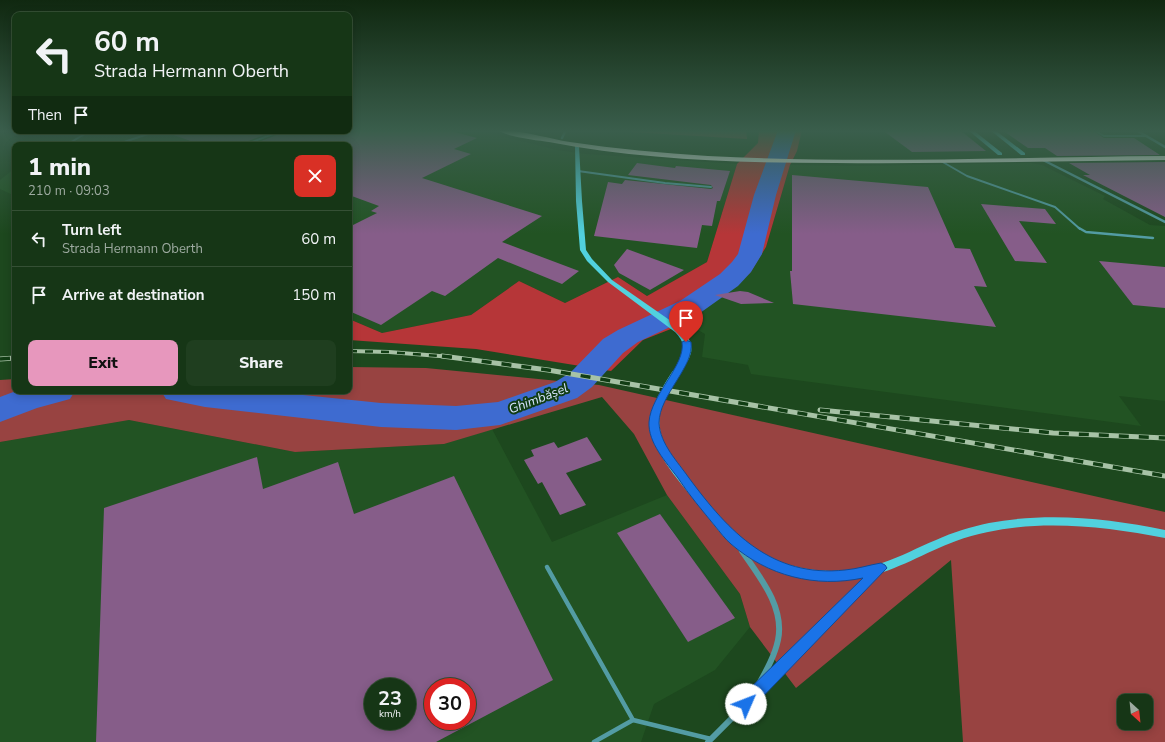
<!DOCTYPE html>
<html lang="en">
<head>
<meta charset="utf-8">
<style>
  :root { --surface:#163616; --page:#1f3e1f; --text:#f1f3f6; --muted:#9eaba1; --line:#355035; --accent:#e797bd }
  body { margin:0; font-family:"Nunito Sans",sans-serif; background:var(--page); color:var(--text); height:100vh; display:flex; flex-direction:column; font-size:15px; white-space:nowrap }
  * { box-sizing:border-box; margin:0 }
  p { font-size:13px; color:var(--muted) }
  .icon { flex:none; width:22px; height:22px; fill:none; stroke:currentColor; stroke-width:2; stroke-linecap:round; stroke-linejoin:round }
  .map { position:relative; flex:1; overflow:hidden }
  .panel { position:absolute; left:12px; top:142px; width:340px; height:252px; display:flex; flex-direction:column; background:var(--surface); border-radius:8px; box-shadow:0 2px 10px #0003,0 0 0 1px var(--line) }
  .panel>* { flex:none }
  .hud { position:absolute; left:12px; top:12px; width:340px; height:122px; border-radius:8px; box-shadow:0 2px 10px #0003,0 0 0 1px var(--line); background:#163616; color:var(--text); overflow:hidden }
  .needle { width:26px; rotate:153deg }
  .controls { position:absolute; left:1117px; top:694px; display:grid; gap:8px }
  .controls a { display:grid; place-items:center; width:36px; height:36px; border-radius:8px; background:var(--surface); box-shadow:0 2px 10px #0003,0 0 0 1px var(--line); font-size:20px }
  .speed { position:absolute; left:364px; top:678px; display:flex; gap:8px; font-size:20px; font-weight:700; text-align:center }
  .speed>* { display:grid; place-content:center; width:52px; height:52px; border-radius:50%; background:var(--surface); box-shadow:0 2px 10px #0003,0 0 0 1px var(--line); line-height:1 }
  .speed small { font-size:10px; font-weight:400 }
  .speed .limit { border:6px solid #d22; background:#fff; color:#111 }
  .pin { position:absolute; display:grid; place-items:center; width:34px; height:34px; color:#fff; margin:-41px -17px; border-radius:50% 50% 50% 0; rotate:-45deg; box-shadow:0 0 4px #0007 }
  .pin .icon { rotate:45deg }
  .me { position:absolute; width:44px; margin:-22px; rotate:46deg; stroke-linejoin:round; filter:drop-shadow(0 0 3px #0008) }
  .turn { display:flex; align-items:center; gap:14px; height:84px; padding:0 16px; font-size:18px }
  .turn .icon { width:52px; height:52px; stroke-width:2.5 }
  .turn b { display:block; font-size:28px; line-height:34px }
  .then { display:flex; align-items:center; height:38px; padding:0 16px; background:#0003; gap:8px; font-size:15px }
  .round { display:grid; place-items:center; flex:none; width:42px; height:42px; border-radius:8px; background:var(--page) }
  .headline { display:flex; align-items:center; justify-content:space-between; height:68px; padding:0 16px }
  h1 { font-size:24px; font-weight:800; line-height:30px }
  .action { display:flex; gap:8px; margin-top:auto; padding:8px 16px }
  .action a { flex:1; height:46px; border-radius:8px; background:var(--accent); color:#111; font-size:16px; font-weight:800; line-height:46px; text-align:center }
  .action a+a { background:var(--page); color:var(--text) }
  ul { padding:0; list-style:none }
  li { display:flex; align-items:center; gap:12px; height:56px; padding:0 16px; border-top:1px solid var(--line) }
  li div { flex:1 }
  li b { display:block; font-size:15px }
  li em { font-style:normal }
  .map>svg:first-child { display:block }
  .built { fill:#225323; fill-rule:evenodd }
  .green { fill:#984341; fill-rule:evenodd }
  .forest { fill:#b63638 }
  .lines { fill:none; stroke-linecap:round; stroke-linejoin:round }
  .river { fill:#3e6bd0; fill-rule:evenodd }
  .building { fill:#865d89; fill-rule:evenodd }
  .lane-far2 { stroke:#539ca4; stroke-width:2 }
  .lane-far1 { stroke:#539ca4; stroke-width:2.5 }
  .lane { stroke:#539ca4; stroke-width:4.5 }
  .street-far1 { stroke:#539ca4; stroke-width:2.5 }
  .street { stroke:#539ca4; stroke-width:6 }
  .secondary { fill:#51d1de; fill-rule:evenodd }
  .highway { fill:#fff; fill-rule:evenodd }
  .rail-far1-casing { stroke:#a7c2a6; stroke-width:4 }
  .rail-casing { stroke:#a7c2a6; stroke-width:5 }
  .rail-far1 { stroke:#113d14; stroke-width:2.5; stroke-dasharray:8; stroke-linecap:butt }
  .rail { stroke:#113d14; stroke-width:3.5; stroke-dasharray:10; stroke-linecap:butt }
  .route { fill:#1a73e8; stroke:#114b97 }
  .labels { text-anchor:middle; stroke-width:4; stroke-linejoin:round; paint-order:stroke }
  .water-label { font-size:13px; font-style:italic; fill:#d6e3fe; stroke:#113d14 }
</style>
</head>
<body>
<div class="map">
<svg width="1165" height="742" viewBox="0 0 1165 742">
  <rect width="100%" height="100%" fill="#1d481e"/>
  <g class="built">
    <polygon points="349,130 477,130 557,150 586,154 737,164 707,262 647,296 618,277 565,303 519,281 471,315 382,333 349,319 349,145 58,145 91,131"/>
    <polygon points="1031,163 1042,165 1105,196 1103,199 1150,225 1165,226 1165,401 1119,396 1141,426 751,374 748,365 702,357 705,334 686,323 750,273 766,247 790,165 859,166"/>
    <polygon points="15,168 15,196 0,189 0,180"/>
    <path d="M129,420L295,452L444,444L492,429L552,542L667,495L740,594L750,627L715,670L654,704L641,742H0V442ZM373,687H407V721H373ZM433,687H467V721H433Z"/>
  </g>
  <g class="green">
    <polygon points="597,130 746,130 747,139"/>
    <path d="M349,367L426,368L599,385L1165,512V742H963L951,560L796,688L750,627L740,594L667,495L634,434L602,397L444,444L295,452L129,420L0,442V380L15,379V391H349ZM1124,701H1146V723H1124Z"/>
  </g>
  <polygon class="forest" points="759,130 802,130 797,151 790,165 766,247 750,273 686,323 643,340 611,371 476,349 349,340 349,319 382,333 471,315 519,281 565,303 618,277 647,296 707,262 737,164 758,143"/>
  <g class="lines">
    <g class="river">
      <polygon points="778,130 796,130 776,195 762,254 751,272 738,286 700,313 638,342 623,353 592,387 577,398 500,425 456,430 381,427 205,407 166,399 161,391 264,391 381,403 456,406 498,402 555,382 570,373 603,339 618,330 680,301 720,274 732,262 738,254 754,195"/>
      <polygon points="16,391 75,391 70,399 37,408 0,422 0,397"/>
    </g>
  </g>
  <g class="building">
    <polygon points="447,130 477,138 454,149 471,154 422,178 542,216 502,242 579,271 562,284 498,258 445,296 432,291 381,325 349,311 349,227 377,213 371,211 379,206 349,195 349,145 251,145 282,133 283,131"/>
    <polygon points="1081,130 1092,130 1104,138 1134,138 1160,155 1057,156 1045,148 1028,148 1005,132 1084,132"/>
    <polygon points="168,131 274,131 243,143 242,145 202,145 168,133"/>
    <polygon points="961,131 986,151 912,152 885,132"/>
    <polygon points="1165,162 1165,217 1083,175 1090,175 1069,163"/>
    <polygon points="637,163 675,168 676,166 730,171 720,201 717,201 712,226 702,225 697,248 594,236 608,182 622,184 625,180 711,189 713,188 711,185 628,175"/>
    <polygon points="792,175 928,187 955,248 970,249 987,287 974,286 996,327 793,304 790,271 792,271"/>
    <polygon points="981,204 1045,209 1056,224 1019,221 1047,263 1015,261"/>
    <polygon points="627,249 684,270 650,290 619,273 614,265"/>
    <polygon points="1099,261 1165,267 1165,308 1133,305"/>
    <polygon points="740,291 748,292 774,303 741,304 715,295"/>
    <polygon points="587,437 602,460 566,473 586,505 560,515 542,482 538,484 524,460 534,456 531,450 554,442 558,448"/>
    <path d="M257,457L263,489L338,462L354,514L454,476L553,680L436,742H96L104,508ZM373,687H407V721H373ZM433,687H467V721H433Z"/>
    <polygon points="660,514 735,618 688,642 617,533"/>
  </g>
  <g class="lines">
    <g class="lane-far2">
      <polyline points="1094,130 1104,136 1147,136"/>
      <polyline points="66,145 90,131"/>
      <polyline points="115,145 157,131"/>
      <polyline points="244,145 281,131"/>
      <polyline points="941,161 967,176 1055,207 1080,229"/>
      <polyline points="578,171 665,183 711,187"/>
      <polyline points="15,179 15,183"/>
    </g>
    <polyline class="lane-far1" points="1079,228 1086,232 1153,238"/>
    <g class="lane">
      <polyline points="547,567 633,720"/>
      <polyline points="594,742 633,720 711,739"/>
    </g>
    <g class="street-far1">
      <polyline points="1136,130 1165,147"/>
      <polyline points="562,138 566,130"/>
      <polyline points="1041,159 1165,222"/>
    </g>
    <g class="street">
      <path d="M742,551C759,576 785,607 778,640C774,659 763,676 754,693"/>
      <polyline points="708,742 878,572"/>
    </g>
    <g class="secondary">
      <polygon points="968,130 973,130 1002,153 1002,155 998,155"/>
      <polygon points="990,130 995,130 1025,153 1025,155 1021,155"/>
      <path d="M575,145L579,146L582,201L586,250L592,259L612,280L681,328C687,335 693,343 691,353C689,360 685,366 681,371C670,388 656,408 660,429C663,455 706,501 724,522C763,569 825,581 882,563C901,557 918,547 936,540C953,532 971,527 989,523C1048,512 1107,518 1165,530V538C1096,525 1024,517 956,541C925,552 897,571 864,577C816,585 766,577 729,542C715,528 704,511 691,496C677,479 657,455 652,434C647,411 660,391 672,372C677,366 683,358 683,350C684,343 680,337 675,332L608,282L587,261L580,250L576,201Z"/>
    </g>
    <path class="highway" d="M498,130C522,130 546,138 570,142C616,149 662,153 708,156C860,164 1013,157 1165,156V160C1055,161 945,164 835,163C739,163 643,160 549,142C537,140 506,137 498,130Z"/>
    <defs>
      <polyline id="rail-far1" points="349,351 389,352 452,357"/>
      <g id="rail">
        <polyline points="442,356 548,370 1165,476"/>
        <polyline points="0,359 15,358"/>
        <polyline points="820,410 1053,433 1165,438"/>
      </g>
    </defs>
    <use href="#rail-far1" class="rail-far1-casing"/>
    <use href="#rail" class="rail-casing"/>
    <use href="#rail-far1" class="rail-far1"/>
    <use href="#rail" class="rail"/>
  </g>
  <linearGradient id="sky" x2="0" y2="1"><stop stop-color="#102810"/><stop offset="0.56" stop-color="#3a5e4c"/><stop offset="1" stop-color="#3a5e4c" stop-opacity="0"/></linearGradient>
  <rect width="1165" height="234" fill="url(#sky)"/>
  <path class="route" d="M686,340L691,342C695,366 659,395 659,423C660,444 678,462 689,478C729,532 772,578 845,570C857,569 869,565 881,563L885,565L887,568L751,709L746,711L740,709L738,704L740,698L863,578C815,588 768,576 731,544C725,539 720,532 715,526C702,510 689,495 678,478C666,462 648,443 649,422C651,394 686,365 682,342Z"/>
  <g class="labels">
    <g class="water-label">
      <text transform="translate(538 398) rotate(-21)" y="5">Ghimbășel</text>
    </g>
  </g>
</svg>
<div class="controls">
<a><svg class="needle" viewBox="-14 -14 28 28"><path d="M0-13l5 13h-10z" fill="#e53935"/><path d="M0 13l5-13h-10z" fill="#9eaba1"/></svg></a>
</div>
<div class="speed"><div>23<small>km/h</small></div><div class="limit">30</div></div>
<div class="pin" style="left:686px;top:342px;background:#d93025"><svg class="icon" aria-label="arrive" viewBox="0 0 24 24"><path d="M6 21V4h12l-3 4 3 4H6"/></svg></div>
<svg class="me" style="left:746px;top:704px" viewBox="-20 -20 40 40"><circle r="19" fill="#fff"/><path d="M0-13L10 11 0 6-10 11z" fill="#1a73e8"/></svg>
<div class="hud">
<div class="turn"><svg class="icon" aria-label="left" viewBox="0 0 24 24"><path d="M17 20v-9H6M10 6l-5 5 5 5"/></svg><div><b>60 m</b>Strada Hermann Oberth</div></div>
<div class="then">Then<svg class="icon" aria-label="arrive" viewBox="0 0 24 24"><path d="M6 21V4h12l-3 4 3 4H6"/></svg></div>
</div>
<section class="panel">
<div class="headline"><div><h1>1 min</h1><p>210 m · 09:03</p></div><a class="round" style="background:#d93025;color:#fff"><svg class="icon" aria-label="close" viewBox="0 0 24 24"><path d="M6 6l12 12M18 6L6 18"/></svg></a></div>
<ul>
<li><svg class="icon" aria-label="left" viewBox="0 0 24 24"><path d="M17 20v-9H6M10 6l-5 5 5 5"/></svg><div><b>Turn left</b><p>Strada Hermann Oberth</p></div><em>60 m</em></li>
<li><svg class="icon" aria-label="arrive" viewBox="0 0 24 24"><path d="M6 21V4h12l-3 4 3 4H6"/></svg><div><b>Arrive at destination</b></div><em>150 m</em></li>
</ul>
<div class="action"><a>Exit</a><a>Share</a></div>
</section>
</div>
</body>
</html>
